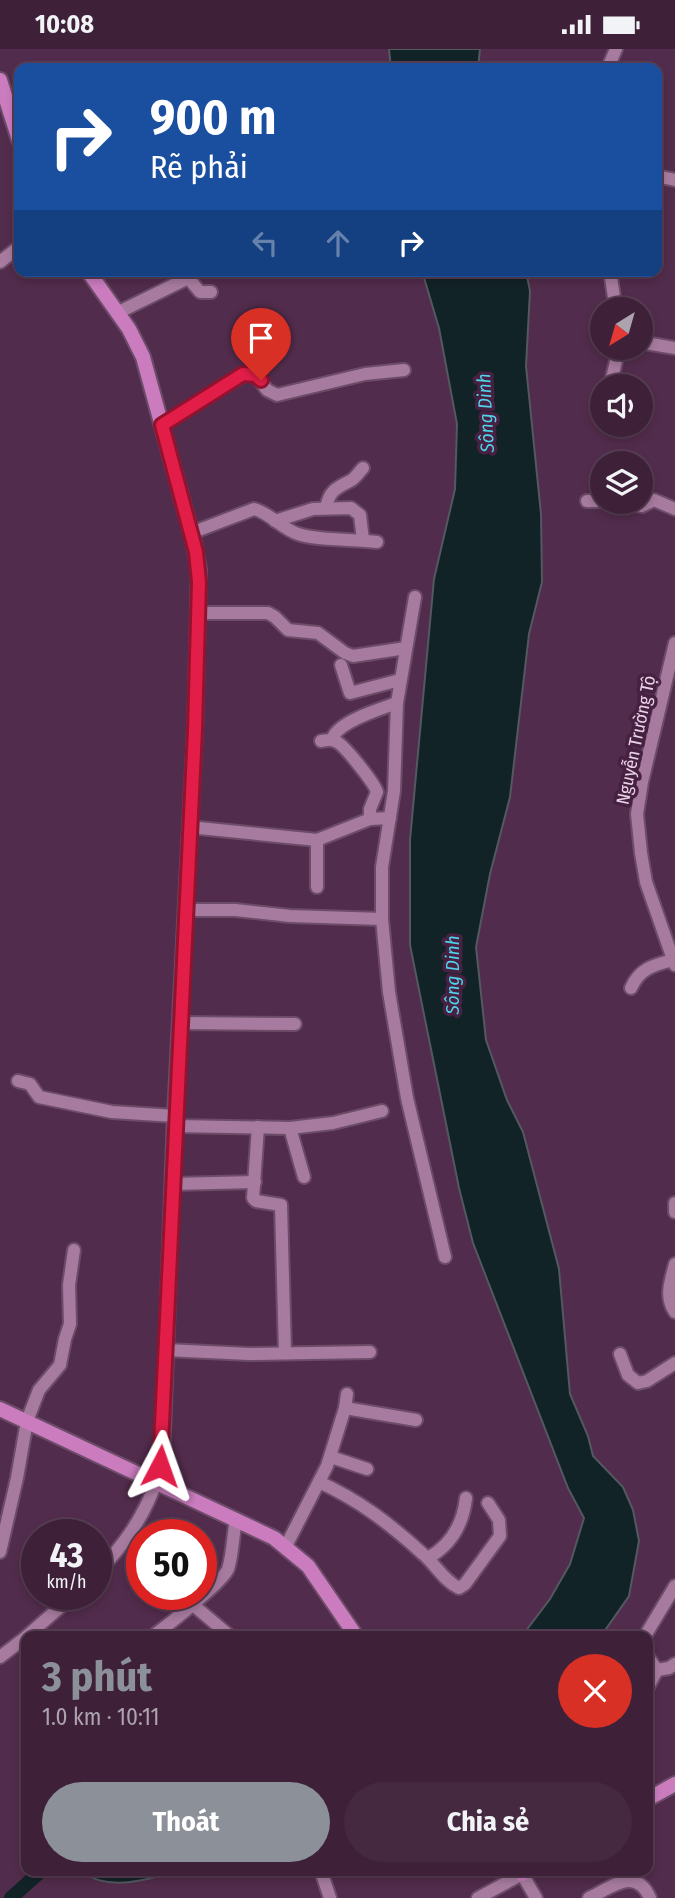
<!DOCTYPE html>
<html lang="vi">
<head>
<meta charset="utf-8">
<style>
  :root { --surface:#3e2139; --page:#452941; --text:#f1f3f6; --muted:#ada3ae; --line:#573e53; --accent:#8c9099 }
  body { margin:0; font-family:"Fira Sans Condensed",sans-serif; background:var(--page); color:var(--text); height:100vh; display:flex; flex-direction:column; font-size:26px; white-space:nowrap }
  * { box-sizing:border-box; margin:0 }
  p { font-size:23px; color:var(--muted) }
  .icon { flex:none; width:38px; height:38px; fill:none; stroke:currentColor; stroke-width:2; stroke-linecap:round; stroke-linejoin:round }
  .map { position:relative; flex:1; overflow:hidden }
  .drawer { position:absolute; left:21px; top:1582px; width:632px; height:245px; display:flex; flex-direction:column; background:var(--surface); border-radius:14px; box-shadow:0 4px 10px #0003,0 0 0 2px var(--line) }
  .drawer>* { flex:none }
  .banner { position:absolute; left:14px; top:14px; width:648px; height:214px; border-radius:14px; box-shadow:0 4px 10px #0003,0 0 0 2px var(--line); background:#1a4fa0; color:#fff; overflow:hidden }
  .needle { width:46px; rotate:217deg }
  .fabs { position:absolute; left:590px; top:248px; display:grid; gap:14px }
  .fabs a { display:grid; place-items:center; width:63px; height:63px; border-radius:50%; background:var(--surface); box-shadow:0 4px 10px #0003,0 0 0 2px var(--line); font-size:35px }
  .speed { position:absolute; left:21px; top:1470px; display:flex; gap:14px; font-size:35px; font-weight:700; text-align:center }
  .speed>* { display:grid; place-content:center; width:91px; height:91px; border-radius:50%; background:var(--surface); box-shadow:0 4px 10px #0003,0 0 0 2px var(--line); line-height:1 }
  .speed small { font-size:18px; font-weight:400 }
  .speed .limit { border:10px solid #d22; background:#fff; color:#111 }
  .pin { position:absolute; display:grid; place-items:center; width:60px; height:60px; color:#fff; margin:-72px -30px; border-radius:50% 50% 50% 0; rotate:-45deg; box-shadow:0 0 7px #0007 }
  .pin .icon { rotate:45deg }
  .me { position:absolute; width:77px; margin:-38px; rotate:4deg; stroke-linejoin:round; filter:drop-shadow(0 0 5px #0008) }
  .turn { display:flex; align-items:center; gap:24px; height:147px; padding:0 21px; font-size:32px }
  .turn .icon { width:91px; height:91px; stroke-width:2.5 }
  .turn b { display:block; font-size:49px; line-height:60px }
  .lanes { display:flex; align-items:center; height:66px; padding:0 21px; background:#0003; justify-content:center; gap:35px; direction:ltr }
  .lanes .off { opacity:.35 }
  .round { display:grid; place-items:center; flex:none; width:74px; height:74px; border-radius:37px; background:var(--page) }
  .headline { display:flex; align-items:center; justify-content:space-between; height:119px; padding:0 21px }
  h1 { font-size:42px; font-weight:700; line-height:52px; color:var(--accent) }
  .action { display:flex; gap:14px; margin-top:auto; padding:14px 21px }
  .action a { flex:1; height:80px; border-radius:42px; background:var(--accent); color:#fff; font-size:28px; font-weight:700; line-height:80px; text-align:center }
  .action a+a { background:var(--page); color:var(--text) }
  .status { display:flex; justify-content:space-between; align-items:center; height:49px; padding:0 35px; background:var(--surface); direction:ltr }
  .status svg { height:19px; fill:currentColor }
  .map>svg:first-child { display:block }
  .water { fill:#122327; stroke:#535861; stroke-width:2 }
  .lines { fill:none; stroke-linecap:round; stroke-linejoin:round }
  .river { stroke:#122327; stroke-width:14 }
  .minor-casing { stroke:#6d4c69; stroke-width:16 }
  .major-casing { stroke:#6d4c69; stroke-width:18 }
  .minor { stroke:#a77b9f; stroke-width:12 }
  .major { stroke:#cb7cbf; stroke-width:14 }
  .route-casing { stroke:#92132f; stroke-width:18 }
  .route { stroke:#e11d48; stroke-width:12 }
  .labels { text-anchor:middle; stroke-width:7; stroke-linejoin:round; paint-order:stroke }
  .street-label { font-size:18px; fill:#ecd4e8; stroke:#462142 }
  .water-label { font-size:19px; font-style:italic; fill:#51d3eb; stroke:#462142 }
</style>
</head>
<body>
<div class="status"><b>10:08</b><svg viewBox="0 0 49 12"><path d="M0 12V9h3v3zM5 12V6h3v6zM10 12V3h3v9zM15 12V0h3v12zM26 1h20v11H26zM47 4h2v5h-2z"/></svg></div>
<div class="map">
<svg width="675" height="1849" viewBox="0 0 675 1849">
  <rect width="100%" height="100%" fill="#522c4c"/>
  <g class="water">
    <polygon points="389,0 480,0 478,19 391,19"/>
    <polygon points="422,222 526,222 530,242 526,317 541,465 542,533 529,585 510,748 490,825 476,898 486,991 507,1051 523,1083 559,1220 570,1345 588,1387 593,1407 623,1438 633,1461 639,1492 629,1547 601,1587 522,1587 550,1550 570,1515 584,1469 568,1439 473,1194 459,1139 410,896 410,791 434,530 455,440 457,375 439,279"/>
    <path d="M79,1822H178C145,1831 110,1843 79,1822Z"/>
  </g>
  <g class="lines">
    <polyline class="river" points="11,1849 41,1822"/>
    <defs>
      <g id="minor">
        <polyline points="608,19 616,0"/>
        <polyline points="656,127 675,131"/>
        <polyline points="0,213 19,198"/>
        <polyline points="610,222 616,261"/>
        <polyline points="117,264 186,230 190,231 200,243 211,243"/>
        <polyline points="640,293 675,299"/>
        <polyline points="610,338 619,299"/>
        <polyline points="162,375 247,324 256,326 267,341 277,346 365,325 404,321"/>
        <polyline points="587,452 602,452"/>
        <polyline points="620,453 642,457 654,451 675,460"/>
        <path d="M326,459C329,442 336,439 350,432C355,430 359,423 363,419"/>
        <polyline points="275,472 313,460 351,459 360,466 363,491"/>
        <path d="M191,484L254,460C270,464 282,480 298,485C319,492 354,490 377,493"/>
        <polyline points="415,548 397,654 394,742 382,818 382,870 389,943 407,1049 445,1208"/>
        <polyline points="198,564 268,564 275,568 288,581 318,584 345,604 353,607 406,599"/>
        <polyline points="675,594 642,733 637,765 641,804 646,833 675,916"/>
        <polyline points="341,616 350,644 400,631"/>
        <path d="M332,691C336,673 380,660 397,654"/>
        <path d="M321,692C326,691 332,690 337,693C345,697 375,735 377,743L370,760V770"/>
        <polyline points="189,778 317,791 370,770 390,769"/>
        <polyline points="317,838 317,791"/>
        <polyline points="185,861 235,861 290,867 382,870"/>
        <path d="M631,939C640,919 654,916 673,911"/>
        <polyline points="181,974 295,975"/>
        <polyline points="18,1032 30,1035 39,1048 112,1063 175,1067"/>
        <polyline points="175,1077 290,1079 333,1074 382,1062"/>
        <polyline points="258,1078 253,1149 256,1152 281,1156 285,1304"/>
        <polyline points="290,1079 304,1128"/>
        <polyline points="173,1135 255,1133"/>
        <polyline points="675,1154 675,1163"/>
        <path d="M675,1215C671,1232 664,1247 675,1263"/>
        <polyline points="166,1301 249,1305 370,1303"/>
        <polyline points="620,1305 628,1326 638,1334 647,1332 675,1314"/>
        <polyline points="345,1359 347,1345"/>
        <polyline points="331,1408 367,1420"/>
        <path d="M319,1433C359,1451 390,1475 423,1505C435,1515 444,1532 459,1539L465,1535L500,1487L499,1471L488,1454"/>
        <polyline points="286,1497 327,1417 345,1359 416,1371"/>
        <polyline points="0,1503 17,1429 27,1372 39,1341 60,1316 65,1290 70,1275 69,1236 74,1201"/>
        <path d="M428,1509C451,1496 463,1475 466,1449"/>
        <path d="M96,1525C123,1497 143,1470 156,1433"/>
        <polyline points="192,1555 230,1587"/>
        <polyline points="27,1587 75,1545"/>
        <path d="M153,1587C168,1576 222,1534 228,1520C233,1505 233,1485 236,1470"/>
        <polyline points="645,1587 675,1537"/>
        <polyline points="0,1608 26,1588"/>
        <polyline points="648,1608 657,1621 648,1638"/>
        <polyline points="657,1621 669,1619 675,1615"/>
        <polyline points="321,1822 330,1849"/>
        <polyline points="478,1849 522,1825 536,1849"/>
        <path d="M589,1849C612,1838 636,1817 650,1849"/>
      </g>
      <g id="major">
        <polyline points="0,31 19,91"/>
        <polyline points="88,222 129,280 143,308 194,494 199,521 195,682 175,1067 162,1408 156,1433"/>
        <polyline points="0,1360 274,1489 308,1517 356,1587"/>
        <polyline points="648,1750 675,1735"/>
        <polyline points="520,1822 522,1825 527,1822"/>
      </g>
    </defs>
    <use href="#minor" class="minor-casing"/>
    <use href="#major" class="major-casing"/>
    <use href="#minor" class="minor"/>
    <use href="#major" class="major"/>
  </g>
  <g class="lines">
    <defs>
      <polyline id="route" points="160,1417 195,681 199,533 196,503 162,376 243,325 256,326 261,331"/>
    </defs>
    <use href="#route" class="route-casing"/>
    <use href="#route" class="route"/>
  </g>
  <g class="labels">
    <g class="street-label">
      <text transform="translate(636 691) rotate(-78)" y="6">Nguyễn Trường Tộ</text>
    </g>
    <g class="water-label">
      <text transform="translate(485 364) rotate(-93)" y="7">Sông Dinh</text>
      <text transform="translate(452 926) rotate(-90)" y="7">Sông Dinh</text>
    </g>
  </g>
</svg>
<div class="fabs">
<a><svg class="needle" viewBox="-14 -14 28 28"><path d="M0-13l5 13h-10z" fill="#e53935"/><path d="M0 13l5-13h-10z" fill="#ada3ae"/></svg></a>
<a><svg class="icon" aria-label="sound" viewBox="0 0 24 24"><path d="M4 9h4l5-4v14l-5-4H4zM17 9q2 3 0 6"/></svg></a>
<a><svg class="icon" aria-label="layers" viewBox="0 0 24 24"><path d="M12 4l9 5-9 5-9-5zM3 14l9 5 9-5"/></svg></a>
</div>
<div class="speed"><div>43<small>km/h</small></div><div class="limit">50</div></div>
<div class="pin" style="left:261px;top:331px;background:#d93025"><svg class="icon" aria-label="arrive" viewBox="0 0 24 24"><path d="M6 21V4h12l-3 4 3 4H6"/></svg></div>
<svg class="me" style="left:160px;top:1417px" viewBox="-20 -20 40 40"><path d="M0-17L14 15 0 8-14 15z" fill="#e11d48" stroke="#fff" stroke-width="4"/></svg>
<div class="banner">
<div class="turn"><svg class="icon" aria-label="right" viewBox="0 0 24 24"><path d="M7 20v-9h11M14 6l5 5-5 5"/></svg><div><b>900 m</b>Rẽ phải</div></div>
<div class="lanes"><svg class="icon off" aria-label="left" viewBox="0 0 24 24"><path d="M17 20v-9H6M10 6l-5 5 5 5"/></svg><svg class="icon off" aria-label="ahead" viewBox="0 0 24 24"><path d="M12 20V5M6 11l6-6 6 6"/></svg><svg class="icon" aria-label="right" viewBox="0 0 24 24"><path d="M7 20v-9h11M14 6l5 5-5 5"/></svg></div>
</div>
<section class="drawer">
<div class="headline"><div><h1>3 phút</h1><p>1.0 km · 10:11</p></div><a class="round" style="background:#d93025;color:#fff"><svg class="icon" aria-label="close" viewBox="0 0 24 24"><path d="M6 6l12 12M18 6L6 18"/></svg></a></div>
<div class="action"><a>Thoát</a><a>Chia sẻ</a></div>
</section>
</div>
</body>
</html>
